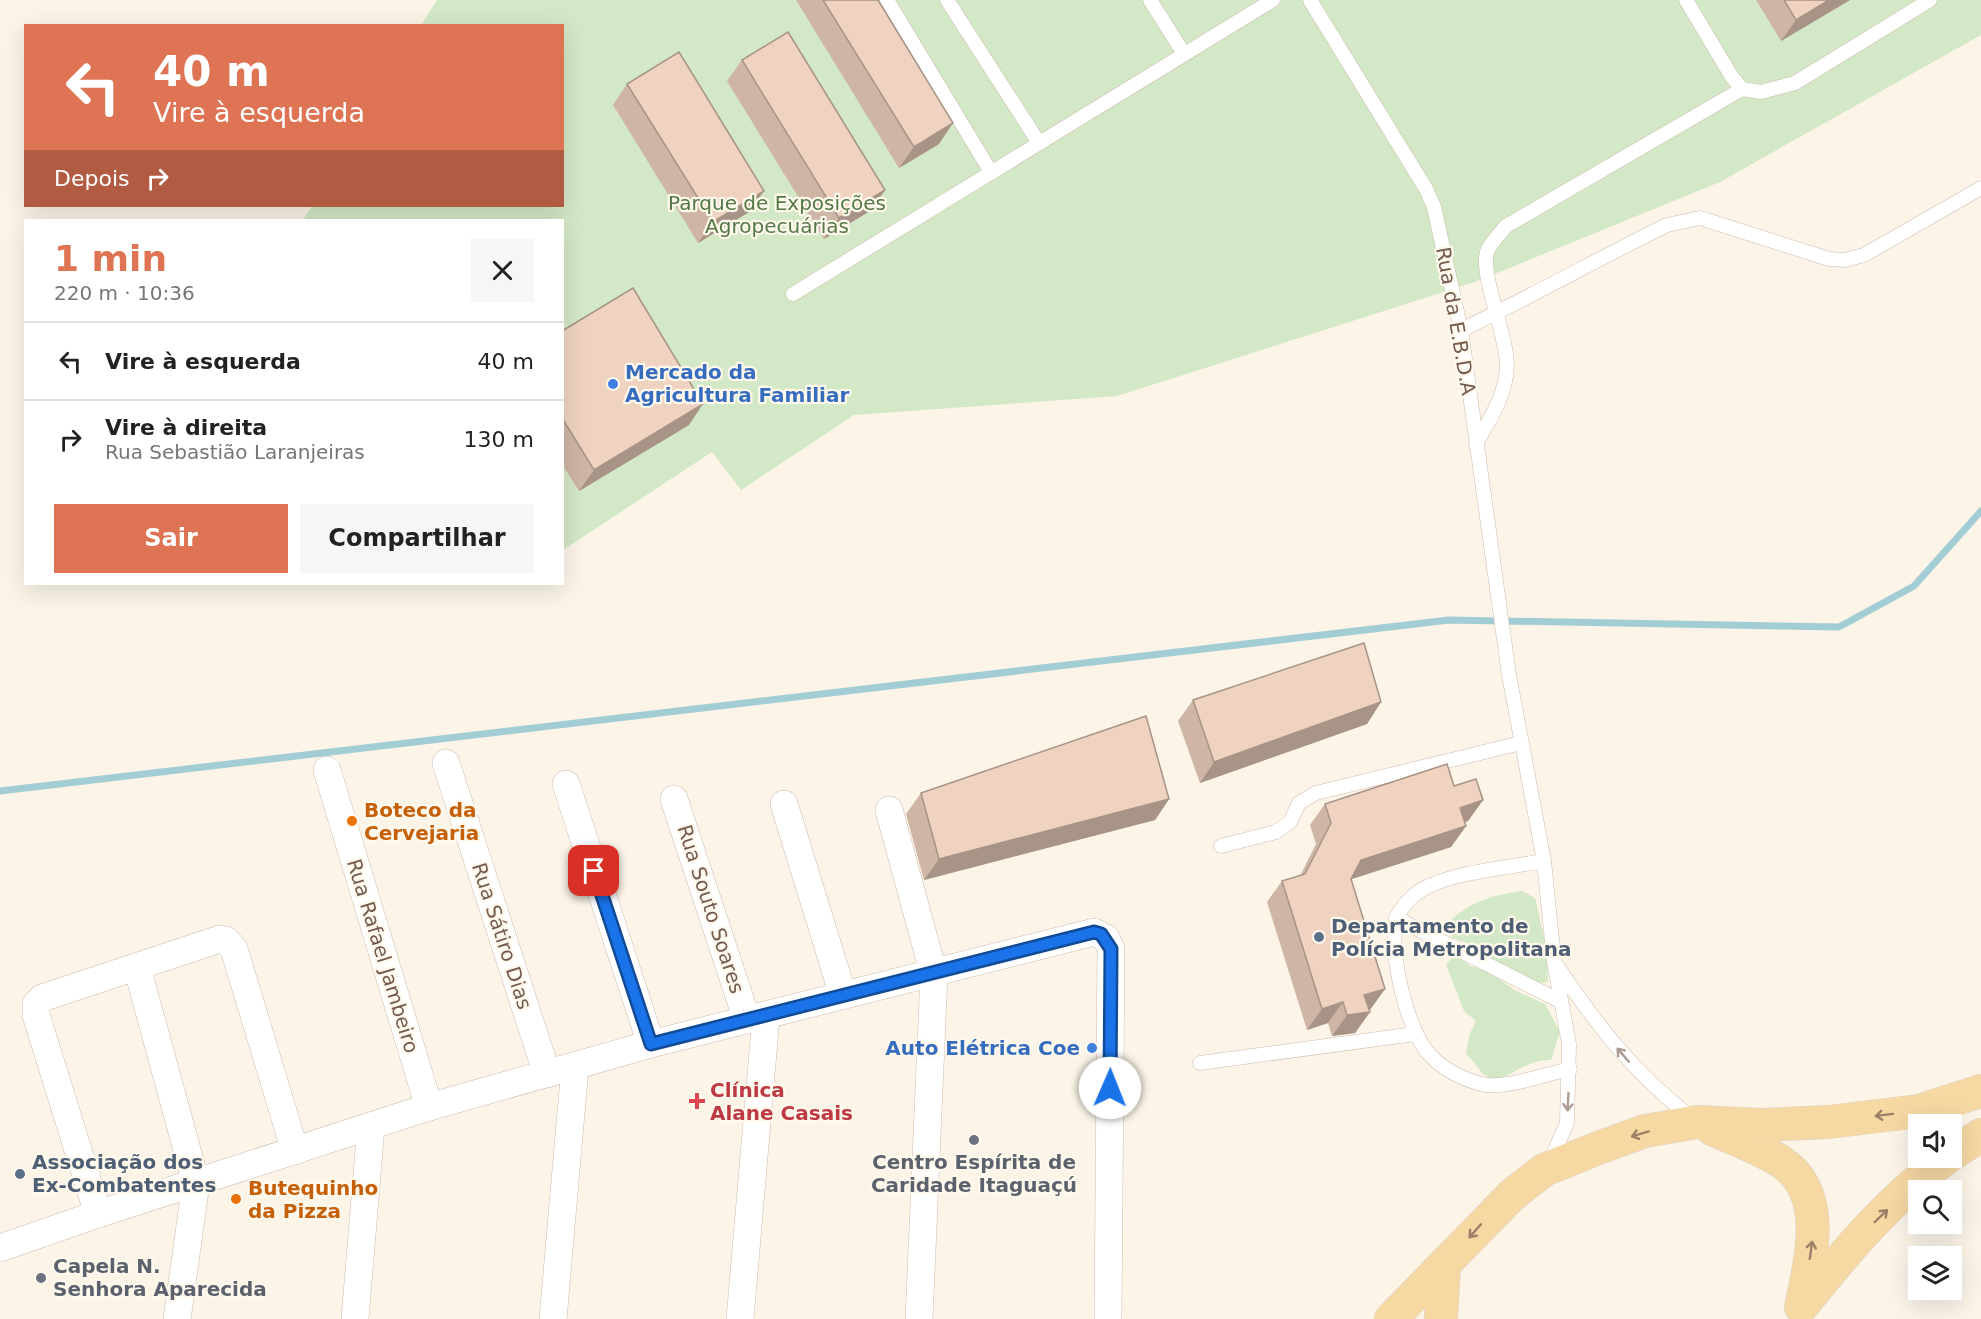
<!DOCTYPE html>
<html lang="pt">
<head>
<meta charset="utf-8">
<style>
  :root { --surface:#fff; --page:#f6f6f6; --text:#222; --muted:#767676; --line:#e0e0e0; --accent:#de7453 }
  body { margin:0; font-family:"DejaVu Sans",sans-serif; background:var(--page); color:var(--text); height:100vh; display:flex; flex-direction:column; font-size:22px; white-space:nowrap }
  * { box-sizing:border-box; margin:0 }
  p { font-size:20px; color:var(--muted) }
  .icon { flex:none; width:33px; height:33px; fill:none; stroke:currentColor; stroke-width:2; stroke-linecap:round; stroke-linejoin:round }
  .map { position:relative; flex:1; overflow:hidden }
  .details { position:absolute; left:24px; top:219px; width:540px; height:366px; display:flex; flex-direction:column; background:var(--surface); border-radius:0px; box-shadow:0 6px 24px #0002 }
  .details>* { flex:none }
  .hud { position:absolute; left:24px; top:24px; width:540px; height:183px; border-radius:0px; box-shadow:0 6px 24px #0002; background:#de7453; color:#fff; overflow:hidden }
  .tools { position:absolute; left:1908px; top:1114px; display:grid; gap:12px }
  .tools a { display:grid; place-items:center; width:54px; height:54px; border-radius:0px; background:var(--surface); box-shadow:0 6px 24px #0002; font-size:30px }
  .pin { position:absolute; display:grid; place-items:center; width:51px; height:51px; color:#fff; margin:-26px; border-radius:12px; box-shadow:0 3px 9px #0006 }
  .me { position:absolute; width:66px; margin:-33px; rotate:1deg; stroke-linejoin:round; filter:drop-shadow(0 0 4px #0008) }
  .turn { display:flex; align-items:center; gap:21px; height:126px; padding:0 30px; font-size:27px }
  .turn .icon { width:78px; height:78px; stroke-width:2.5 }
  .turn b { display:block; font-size:42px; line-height:51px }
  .then { display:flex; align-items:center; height:57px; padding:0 30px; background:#0003; gap:12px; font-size:22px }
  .round { display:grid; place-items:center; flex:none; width:63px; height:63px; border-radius:0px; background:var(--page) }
  .overview { display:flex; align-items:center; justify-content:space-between; height:102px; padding:0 30px }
  h1 { font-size:36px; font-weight:700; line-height:45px; color:var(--accent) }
  .button { display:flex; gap:12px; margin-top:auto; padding:12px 30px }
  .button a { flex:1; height:69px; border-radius:0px; background:var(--accent); color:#fff; font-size:24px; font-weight:700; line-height:69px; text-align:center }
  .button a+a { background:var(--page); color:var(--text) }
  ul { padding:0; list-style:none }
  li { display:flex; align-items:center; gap:18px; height:78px; padding:0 30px; border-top:2px solid var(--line) }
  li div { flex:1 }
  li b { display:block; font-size:22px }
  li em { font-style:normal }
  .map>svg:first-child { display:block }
  .green { fill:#d3e8c6 }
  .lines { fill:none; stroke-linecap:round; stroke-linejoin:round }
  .stream { stroke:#a3cdd5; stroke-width:7 }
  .lane-casing { stroke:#cdbcae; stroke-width:15 }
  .street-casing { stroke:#cdbcae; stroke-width:28 }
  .primary-casing { stroke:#dbd4d1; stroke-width:34 }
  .lane { stroke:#fff; stroke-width:14 }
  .street { stroke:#fff; stroke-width:27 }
  .primary { stroke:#f6d8a3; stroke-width:33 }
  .wall { fill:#ceb5a5 }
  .shaded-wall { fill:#a79486 }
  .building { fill:#efd3c0; stroke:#a79486; stroke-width:1.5 }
  .oneway { stroke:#ac9d94 }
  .oneway2 { stroke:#9b8067 }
  .route-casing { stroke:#114b97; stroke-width:15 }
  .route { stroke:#1a73e8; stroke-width:10 }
  .shop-dot { fill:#3f7fe0; stroke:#fef8ed; stroke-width:2 }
  .food-dot { fill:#e8710a; stroke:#fef8ed; stroke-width:2 }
  .service-dot { fill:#5c6f8a; stroke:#fef8ed; stroke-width:2 }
  .health-dot { fill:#e0444e; stroke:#fef8ed; stroke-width:2 }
  .worship-dot { fill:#6b7280; stroke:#fef8ed; stroke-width:2 }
  .labels { text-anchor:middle; stroke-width:4.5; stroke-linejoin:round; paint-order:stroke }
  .park-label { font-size:20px; fill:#547845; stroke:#fef8ed }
  .street-label { font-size:20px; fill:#745b4d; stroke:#fef8ed }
  .shop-label { font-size:20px; font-weight:bold; fill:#366cbe; stroke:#fef8ed; text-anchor:start }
  .food-label { font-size:20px; font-weight:bold; fill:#c56008; stroke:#fef8ed; text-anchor:start }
  .service-label { font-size:20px; font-weight:bold; fill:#4e5e75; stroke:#fef8ed; text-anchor:start }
  .health-label { font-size:20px; font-weight:bold; fill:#be3a42; stroke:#fef8ed; text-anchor:start }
  .worship-label { font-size:20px; font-weight:bold; fill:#5b616d; stroke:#fef8ed }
</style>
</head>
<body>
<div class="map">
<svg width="1981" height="1319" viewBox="0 0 1981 1319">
  <rect width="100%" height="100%" fill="#fbf4e7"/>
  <g class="green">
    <polygon points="437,0 1981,0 1981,35 1720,182 1475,282 1117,396 854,415 741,490 712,452 563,550 562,220 303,220 312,206 562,206 562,26 421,25"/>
    <path d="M1522,891L1535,898L1547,950L1548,982L1538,983L1478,953L1469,944L1451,937L1452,919C1474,900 1494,895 1522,891Z"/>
    <path d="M1454,955L1471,966L1489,972L1516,991L1545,1004L1560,1032L1551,1060C1529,1059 1515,1074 1494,1081L1483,1074L1466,1053L1470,1033L1476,1021L1464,1011L1446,965Z"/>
  </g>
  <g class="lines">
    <polyline class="stream" points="0,791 1449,620 1839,627 1914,586 1981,511"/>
    <defs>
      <g id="lane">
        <polyline points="887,0 991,172"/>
        <polyline points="947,0 1039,143"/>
        <polyline points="1150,0 1184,54"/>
        <polyline points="1310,0 1426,189 1434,207 1461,330 1509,675 1544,861 1554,961 1569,1044 1567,1123 1550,1161"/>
        <polyline points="1686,0 1732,77 1742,89 1761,92 1795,83 1930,0"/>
        <polyline points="793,294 1273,0"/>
        <path d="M1461,330C1530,297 1598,259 1667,225L1700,218L1829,259L1845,260L1864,255L1981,188"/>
        <path d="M1476,444C1490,419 1506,395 1507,366C1507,334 1480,275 1487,252C1490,243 1500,234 1506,226L1742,89"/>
        <polyline points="1221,846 1276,832 1290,822 1299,803 1316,793 1521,743"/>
        <path d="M1544,861C1512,867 1443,873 1417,893C1410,898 1397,912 1396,921C1389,953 1407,1031 1430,1055C1443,1069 1463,1079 1481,1084C1504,1090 1545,1074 1570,1069"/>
        <polyline points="1396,918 1560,1001"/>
        <path d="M1557,966C1598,1027 1634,1073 1693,1119"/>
        <polyline points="1200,1063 1415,1034"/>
      </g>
      <g id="street">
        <polyline points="446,763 547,1074"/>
        <polyline points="327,770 429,1107"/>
        <polyline points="566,784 651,1044"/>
        <polyline points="674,799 747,1020"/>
        <polyline points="784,804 843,995"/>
        <polyline points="889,810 934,975 919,1319"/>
        <polyline points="137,967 196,1183 177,1319"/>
        <polyline points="98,1214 36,1015 36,1004 42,998 220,939 226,940 234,949 295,1151"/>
        <polyline points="0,1248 98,1214 429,1107 651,1044 1094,932 1106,938 1111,949 1108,1319"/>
        <polyline points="355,1319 371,1126"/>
        <polyline points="553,1319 575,1067"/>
        <polyline points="740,1319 766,1017"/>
      </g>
      <g id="primary">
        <path d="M1712,1129C1734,1139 1759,1148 1780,1161C1830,1193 1810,1261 1801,1307"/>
        <polyline points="1952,1154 1981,1135"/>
        <path d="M1803,1305C1846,1251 1890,1199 1946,1158"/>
        <polyline points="1391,1319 1512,1195 1544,1170 1598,1148 1645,1131 1697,1122 1762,1125 1829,1122 1919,1111 1981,1091"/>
        <polyline points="1441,1319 1444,1266"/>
      </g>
    </defs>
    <use href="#lane" class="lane-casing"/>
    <use href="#street" class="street-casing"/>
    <use href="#primary" class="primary-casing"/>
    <use href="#lane" class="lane"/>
    <use href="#street" class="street"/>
    <use href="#primary" class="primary"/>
  </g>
  <g class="wall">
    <polygon points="796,0 878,0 939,144 899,168"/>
    <polygon points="1756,0 1850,0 1781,41"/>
    <polygon points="742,60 885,190 870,211 824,239 727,81"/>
    <polygon points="627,84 749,212 698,243 613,105"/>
    <polygon points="562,331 689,425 579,491 562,464"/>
    <polygon points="1193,700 1381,702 1367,724 1200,783 1178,721"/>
    <polygon points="1454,786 1483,800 1468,821 1465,822 1466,826 1451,847 1351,879 1385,989 1369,1010 1370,1012 1355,1033 1332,1036 1328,1023 1307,1030 1267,902 1282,881 1300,876 1316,844 1310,825 1325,804"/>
    <polygon points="921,793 1169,799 1155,820 924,880 906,814"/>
  </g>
  <g class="shaded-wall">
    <polygon points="1829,0 1850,0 1781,41 1796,20"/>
    <polygon points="953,123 939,144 899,168 914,147"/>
    <polygon points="885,190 870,211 824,239 839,218"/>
    <polygon points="764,191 749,212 698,243 713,222"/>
    <polygon points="703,404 689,425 579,491 594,470"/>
    <polygon points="1381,702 1367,724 1200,783 1214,762"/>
    <polygon points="1169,799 1155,820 924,880 939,859"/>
    <polygon points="1483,800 1468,821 1445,829 1460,808"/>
    <polygon points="1466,826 1451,847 1346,881 1361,860"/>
    <polygon points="1385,989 1370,1010 1358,1013 1370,1012 1355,1033 1332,1036 1347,1015 1364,995"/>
    <polygon points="1343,1002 1328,1023 1307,1030 1322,1009"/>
  </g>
  <g class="building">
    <polygon points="823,0 878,0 953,123 914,147"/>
    <polygon points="1784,0 1829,0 1796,20"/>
    <polygon points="788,32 885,190 839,218 742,60"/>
    <polygon points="679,52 764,191 713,222 627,84"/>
    <polygon points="633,288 703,404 594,470 562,418 562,331"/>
    <polygon points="1364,643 1381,702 1214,762 1193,700"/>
    <polygon points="1146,716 1169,799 939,859 921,793"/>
    <polygon points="1447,764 1454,786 1476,779 1483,800 1460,808 1466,826 1361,860 1351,879 1385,989 1364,995 1370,1012 1347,1015 1343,1002 1322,1009 1282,881 1305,874 1331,823 1325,804"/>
  </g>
  <defs><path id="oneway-shaft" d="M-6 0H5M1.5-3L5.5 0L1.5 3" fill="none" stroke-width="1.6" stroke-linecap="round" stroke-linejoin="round" transform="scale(1.5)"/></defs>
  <g class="oneway">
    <use href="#oneway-shaft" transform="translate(1623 1055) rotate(-131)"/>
    <use href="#oneway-shaft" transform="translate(1568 1102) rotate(93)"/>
  </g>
  <g class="oneway2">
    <use href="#oneway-shaft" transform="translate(1884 1115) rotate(173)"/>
    <use href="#oneway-shaft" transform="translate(1640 1134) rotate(163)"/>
    <use href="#oneway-shaft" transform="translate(1881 1216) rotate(-44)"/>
    <use href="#oneway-shaft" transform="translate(1475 1231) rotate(131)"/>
    <use href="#oneway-shaft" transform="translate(1811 1250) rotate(-82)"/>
  </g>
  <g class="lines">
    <defs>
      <polyline id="route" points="594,871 651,1044 1094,932 1101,934 1111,949 1110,1088"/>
    </defs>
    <use href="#route" class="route-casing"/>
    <use href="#route" class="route"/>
  </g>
  <g class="shop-dot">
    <circle cx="613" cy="384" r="6"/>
    <circle cx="1092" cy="1048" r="6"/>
  </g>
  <g class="food-dot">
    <circle cx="352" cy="821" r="6"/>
    <circle cx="236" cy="1199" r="6"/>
  </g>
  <g class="service-dot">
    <circle cx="1319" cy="937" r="6"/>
    <circle cx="20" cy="1174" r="6"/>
  </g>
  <path class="health-dot" d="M694 1092h6v6h6v6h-6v6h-6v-6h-6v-6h6z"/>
  <g class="worship-dot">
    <circle cx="974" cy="1140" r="6"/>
    <circle cx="41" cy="1278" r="6"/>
  </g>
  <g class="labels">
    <g class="park-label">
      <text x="777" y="210">Parque de Exposições<tspan x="777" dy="23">Agropecuárias</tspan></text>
    </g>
    <g class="street-label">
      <text transform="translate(1456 321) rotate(80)" y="7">Rua da E.B.D.A</text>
      <text transform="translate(711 909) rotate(72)" y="7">Rua Souto Soares</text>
      <text transform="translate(502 936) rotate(72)" y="7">Rua Sátiro Dias</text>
      <text transform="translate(383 956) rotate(73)" y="7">Rua Rafael Jambeiro</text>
    </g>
    <g class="shop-label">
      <text x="625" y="379">Mercado da<tspan x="625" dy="23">Agricultura Familiar</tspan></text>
      <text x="1080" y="1055" text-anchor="end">Auto Elétrica Coe</text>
    </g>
    <g class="food-label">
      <text x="364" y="817">Boteco da<tspan x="364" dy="23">Cervejaria</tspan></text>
      <text x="248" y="1195">Butequinho<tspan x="248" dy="23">da Pizza</tspan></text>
    </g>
    <g class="service-label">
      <text x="1331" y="933">Departamento de<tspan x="1331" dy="23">Polícia Metropolitana</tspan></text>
      <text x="32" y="1169">Associação dos<tspan x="32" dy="23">Ex-Combatentes</tspan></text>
    </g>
    <g class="health-label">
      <text x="710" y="1097">Clínica<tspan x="710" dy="23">Alane Casais</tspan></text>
    </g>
    <g class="worship-label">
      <text x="974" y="1169">Centro Espírita de<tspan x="974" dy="23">Caridade Itaguaçú</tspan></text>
      <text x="53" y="1273" text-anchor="start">Capela N.<tspan x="53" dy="23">Senhora Aparecida</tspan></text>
    </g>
  </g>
</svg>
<div class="tools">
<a><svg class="icon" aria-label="sound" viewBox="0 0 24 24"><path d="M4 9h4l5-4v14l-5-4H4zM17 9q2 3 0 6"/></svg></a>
<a><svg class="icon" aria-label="search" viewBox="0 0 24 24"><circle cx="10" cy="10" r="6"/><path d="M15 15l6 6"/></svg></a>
<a><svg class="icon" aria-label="layers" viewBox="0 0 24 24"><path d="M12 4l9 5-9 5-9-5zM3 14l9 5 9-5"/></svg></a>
</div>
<div class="pin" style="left:594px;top:871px;background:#d93025"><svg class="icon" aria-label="arrive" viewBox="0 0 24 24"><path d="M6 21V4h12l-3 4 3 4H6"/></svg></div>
<svg class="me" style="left:1110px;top:1088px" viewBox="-20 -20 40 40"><circle r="19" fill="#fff"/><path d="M0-13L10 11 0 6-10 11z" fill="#1a73e8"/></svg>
<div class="hud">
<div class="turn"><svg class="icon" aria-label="left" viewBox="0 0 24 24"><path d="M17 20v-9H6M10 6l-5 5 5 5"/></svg><div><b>40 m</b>Vire à esquerda</div></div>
<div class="then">Depois<svg class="icon" aria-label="right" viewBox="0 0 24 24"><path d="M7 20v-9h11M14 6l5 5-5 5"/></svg></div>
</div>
<section class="details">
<div class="overview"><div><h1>1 min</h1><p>220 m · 10:36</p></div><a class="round"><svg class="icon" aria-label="close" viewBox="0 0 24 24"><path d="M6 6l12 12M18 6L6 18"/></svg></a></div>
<ul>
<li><svg class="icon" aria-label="left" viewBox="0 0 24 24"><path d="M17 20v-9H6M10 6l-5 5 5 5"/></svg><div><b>Vire à esquerda</b></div><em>40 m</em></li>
<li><svg class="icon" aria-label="right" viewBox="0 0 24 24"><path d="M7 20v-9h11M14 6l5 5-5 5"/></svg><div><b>Vire à direita</b><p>Rua Sebastião Laranjeiras</p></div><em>130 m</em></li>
</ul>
<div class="button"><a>Sair</a><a>Compartilhar</a></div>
</section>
</div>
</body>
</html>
